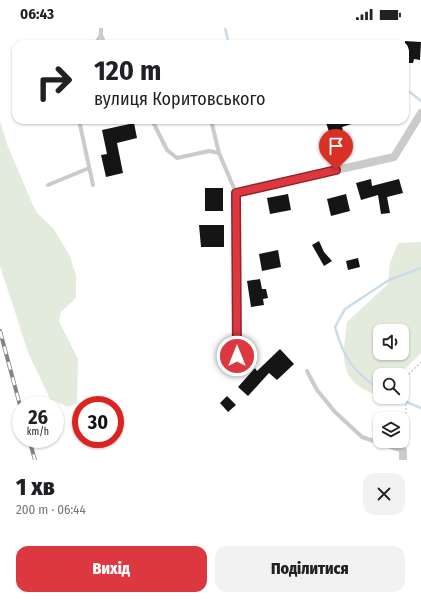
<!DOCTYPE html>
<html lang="uk">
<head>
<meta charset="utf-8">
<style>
  :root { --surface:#fff; --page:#f2f2f2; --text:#202124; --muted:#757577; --accent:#dd373f }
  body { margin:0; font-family:"Fira Sans Condensed",sans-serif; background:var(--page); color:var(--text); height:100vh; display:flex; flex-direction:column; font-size:15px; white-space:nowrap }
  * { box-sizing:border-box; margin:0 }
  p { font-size:13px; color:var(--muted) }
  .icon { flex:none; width:22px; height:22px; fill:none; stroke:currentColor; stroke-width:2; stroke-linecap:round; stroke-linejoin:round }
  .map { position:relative; height:432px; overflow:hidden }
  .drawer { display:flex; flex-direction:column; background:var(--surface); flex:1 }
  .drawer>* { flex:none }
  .banner { position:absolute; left:12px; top:12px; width:397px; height:84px; border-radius:12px; box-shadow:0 1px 3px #0004; background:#fff; color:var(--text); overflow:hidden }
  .fabs { position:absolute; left:373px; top:296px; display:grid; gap:8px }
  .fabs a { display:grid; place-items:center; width:36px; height:36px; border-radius:8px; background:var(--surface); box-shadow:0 1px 3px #0004; font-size:20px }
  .speed { position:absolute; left:12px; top:368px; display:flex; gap:8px; font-size:20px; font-weight:700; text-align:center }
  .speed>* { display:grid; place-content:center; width:52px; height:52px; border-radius:50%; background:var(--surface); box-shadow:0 1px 3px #0004; line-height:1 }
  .speed small { font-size:10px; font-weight:400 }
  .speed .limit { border:6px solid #d22; background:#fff; color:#111 }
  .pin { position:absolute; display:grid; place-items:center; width:34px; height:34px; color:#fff; margin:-41px -17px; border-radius:50% 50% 50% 0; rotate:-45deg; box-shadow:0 0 4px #0007 }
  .pin .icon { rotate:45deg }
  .me { position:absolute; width:44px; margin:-22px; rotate:0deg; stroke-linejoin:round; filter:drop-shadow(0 0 3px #0008) }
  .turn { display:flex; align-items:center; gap:14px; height:84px; padding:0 16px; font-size:18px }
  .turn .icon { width:52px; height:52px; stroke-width:2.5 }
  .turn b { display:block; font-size:28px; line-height:34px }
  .round { display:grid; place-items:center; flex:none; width:42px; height:42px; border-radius:12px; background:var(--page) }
  .head { display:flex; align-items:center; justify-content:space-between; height:68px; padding:0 16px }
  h1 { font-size:24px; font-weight:800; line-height:30px }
  .primary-button { display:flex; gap:8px; margin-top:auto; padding:8px 16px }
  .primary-button a { flex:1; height:46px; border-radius:12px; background:var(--accent); color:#fff; font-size:16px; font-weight:800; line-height:46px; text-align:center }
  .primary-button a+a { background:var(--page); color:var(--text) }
  .status { display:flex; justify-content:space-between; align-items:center; height:28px; padding:0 20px; background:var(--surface); direction:ltr }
  .status svg { height:11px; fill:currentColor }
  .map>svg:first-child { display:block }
  .green { fill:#e3ebdc; fill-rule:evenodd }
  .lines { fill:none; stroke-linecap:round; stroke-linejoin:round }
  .stream { stroke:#c9dcea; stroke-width:2.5 }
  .building { fill:#151515 }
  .path { stroke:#cbcbcb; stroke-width:1.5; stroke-dasharray:2 2; stroke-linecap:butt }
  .service { stroke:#cbcbcb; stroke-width:4 }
  .minor { stroke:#cbcbcb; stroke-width:8 }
  .rail-casing { stroke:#838383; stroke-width:4 }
  .rail { stroke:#fff; stroke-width:2.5; stroke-dasharray:8; stroke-linecap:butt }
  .route-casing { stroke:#902429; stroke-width:10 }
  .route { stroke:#dd373f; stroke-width:7 }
</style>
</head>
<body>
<div class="status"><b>06:43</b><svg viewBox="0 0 49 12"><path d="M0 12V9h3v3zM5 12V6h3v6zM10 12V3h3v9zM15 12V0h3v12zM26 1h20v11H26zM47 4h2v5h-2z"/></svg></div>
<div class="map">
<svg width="421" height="432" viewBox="0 0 421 432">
  <rect width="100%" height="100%" fill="#fff"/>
  <g class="green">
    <polygon points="0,93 7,116 32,175 37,185 53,200 70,228 76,248 76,270 61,284 59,293 78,331 77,375 68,379 50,371 28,324 0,238"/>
    <path d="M421,214V325L399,347H380V369C372,365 361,361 355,355C338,340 345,313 347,294L388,256L390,235L398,215ZM380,303H402V325H380Z"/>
  </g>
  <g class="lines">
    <g class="stream">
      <polyline points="225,0 229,16"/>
      <polyline points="405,60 421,73"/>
      <path d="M380,362C353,343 344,331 335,299L345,281L389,252L421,240"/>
      <polyline points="395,369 421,380"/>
    </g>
  </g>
  <g class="building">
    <polygon points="405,13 421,14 420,32 414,31 413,35 405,35"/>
    <polygon points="325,92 357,92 358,94 342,99 349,127 331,131 326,114 332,112"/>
    <polygon points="134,95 137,110 117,115 123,145 106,149 101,127 107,126 102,102"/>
    <polygon points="371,151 372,158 399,151 403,165 387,169 390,185 381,186 378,167 361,172 356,155"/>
    <rect x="205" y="160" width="18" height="23"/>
    <polygon points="288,166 291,182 270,186 267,170"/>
    <polygon points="346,166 350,183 331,188 327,171"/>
    <polygon points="199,197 224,197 224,219 201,219"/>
    <polygon points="319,213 324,224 332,233 324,238 312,217"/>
    <polygon points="278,222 281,239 262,243 259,226"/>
    <polygon points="358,230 360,239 348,242 346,233"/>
    <polygon points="260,251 262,261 266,261 268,270 263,271 264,277 251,279 247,253"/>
    <polygon points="280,321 294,336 277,352 269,345 248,368 238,359 255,340 257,343"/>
    <polygon points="227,368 236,377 228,384 220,375"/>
  </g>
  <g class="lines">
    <polyline class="path" points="404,414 408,347 421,334"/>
    <g class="service">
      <polyline points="101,0 101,7 105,16"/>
      <polyline points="95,16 101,7"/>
      <polyline points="79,92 93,157"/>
      <polyline points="152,92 167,122 177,130 209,123 219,125 236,165"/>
      <polyline points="211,92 219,125"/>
      <polyline points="48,157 89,140"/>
      <polyline points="307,343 317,362 335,384 362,409 403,423"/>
    </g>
    <g class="minor">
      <polyline points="237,328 236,165 394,129 421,85"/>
      <polyline points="403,432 403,423"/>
    </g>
    <defs>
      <g id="rail">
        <polyline points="0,303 21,381"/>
        <polyline points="29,411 35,432"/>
      </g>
    </defs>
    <use href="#rail" class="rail-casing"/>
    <use href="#rail" class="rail"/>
  </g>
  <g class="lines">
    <defs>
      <polyline id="route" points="237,328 236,165 336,142"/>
    </defs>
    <use href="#route" class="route-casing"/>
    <use href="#route" class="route"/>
  </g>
</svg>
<div class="fabs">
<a><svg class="icon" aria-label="sound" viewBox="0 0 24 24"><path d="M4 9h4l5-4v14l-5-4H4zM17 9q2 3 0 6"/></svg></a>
<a><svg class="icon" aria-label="search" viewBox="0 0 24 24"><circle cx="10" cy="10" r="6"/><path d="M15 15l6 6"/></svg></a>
<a><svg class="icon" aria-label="layers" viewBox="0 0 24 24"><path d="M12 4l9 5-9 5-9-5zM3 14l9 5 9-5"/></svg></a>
</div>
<div class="speed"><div>26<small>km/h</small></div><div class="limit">30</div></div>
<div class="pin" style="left:336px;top:142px;background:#d93025"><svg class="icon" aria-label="arrive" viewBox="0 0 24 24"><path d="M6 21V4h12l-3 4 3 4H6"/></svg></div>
<svg class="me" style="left:237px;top:328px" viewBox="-20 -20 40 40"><circle r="17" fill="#dd373f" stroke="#fff" stroke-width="3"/><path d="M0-11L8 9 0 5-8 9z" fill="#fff"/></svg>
<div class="banner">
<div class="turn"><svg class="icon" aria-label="right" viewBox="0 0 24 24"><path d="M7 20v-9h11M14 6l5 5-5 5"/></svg><div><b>120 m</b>вулиця Коритовського</div></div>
</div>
</div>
<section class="drawer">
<div class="head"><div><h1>1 хв</h1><p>200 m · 06:44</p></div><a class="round"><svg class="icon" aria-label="close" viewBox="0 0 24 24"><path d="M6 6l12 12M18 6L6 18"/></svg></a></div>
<div class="primary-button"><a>Вихід</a><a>Поділитися</a></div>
</section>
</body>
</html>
